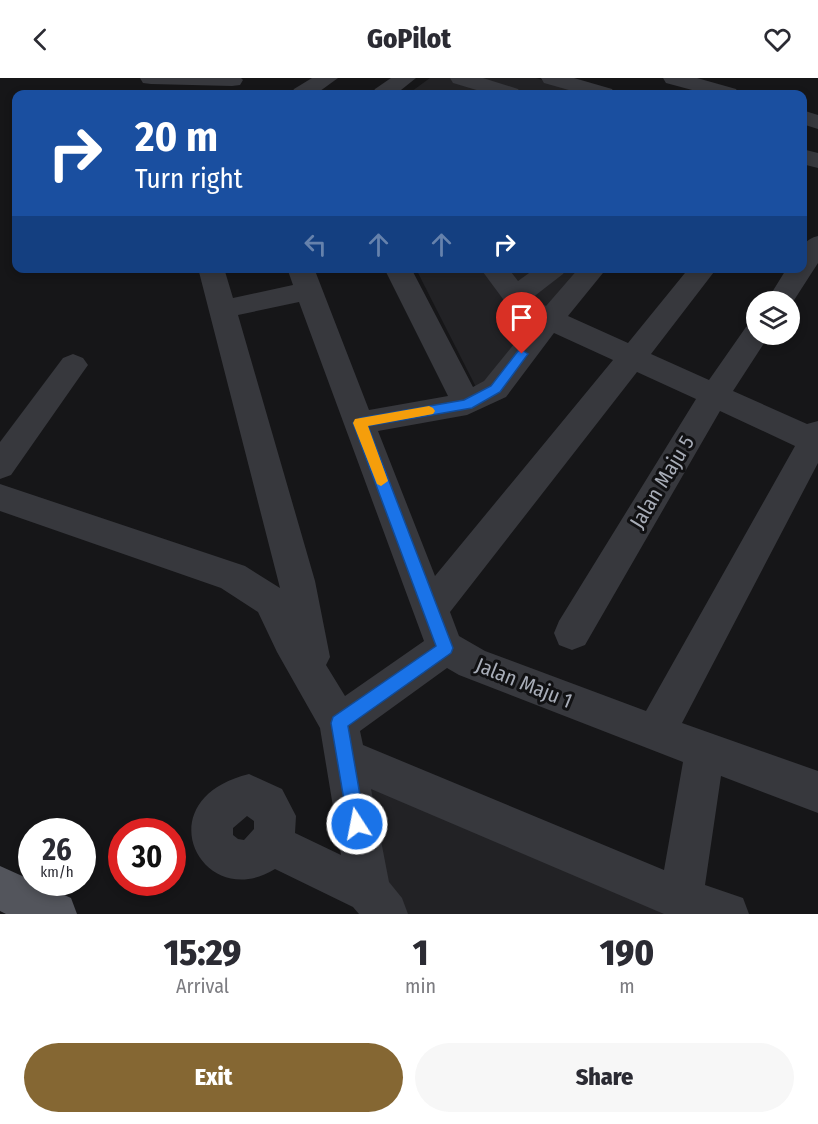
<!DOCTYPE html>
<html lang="en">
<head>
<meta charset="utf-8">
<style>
  :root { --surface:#fff; --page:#f7f7f7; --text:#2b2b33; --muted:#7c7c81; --accent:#856733 }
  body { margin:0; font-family:"Fira Sans Condensed",sans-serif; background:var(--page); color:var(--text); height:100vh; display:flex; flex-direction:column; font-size:22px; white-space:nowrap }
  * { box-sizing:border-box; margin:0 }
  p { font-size:20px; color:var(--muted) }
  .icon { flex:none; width:33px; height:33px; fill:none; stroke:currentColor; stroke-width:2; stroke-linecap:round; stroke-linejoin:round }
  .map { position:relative; height:836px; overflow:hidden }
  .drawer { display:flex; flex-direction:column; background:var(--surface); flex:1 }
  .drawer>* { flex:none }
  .top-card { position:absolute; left:12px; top:12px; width:795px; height:183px; border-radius:12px; box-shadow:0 3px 9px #0003; background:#1a4fa0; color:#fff; overflow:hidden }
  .buttons { position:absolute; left:746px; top:213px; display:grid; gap:12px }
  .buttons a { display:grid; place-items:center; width:54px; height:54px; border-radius:50%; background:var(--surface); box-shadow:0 3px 9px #0003; font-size:30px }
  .speed { position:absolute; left:18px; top:740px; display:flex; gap:12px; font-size:30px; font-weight:700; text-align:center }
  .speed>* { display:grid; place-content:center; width:78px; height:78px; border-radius:50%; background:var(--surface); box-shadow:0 3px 9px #0003; line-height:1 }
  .speed small { font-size:15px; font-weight:400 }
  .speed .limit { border:9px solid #d22; background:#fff; color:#111 }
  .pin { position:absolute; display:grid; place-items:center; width:51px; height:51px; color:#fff; margin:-62px -26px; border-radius:50% 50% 50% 0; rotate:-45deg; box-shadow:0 0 6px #0007 }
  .pin .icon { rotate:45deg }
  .me { position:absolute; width:66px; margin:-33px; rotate:349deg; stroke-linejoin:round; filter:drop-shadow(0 0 4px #0008) }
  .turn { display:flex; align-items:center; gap:21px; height:126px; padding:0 24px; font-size:27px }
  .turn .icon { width:78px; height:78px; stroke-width:2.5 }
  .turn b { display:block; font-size:42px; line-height:51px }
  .lanes { display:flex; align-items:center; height:57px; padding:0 24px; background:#0003; justify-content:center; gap:30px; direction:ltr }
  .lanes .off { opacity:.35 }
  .eta { display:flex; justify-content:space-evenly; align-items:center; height:102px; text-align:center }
  .eta b { font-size:36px; font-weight:800; line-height:42px }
  .button { display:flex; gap:12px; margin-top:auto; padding:12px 24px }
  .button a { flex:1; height:69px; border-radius:36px; background:var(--accent); color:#fff; font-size:24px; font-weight:800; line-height:69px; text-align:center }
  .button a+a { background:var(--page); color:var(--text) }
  header { display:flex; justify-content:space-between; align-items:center; height:78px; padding:0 24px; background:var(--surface); font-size:27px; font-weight:800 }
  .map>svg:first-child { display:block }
  .built { fill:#222225 }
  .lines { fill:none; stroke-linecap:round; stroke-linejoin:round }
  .minor { fill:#37383d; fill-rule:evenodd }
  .major { fill:#53555c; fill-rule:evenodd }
  .route { fill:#1a73e8; stroke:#114b97; stroke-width:1.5 }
  .slow { fill:#f59e0b }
  .labels { text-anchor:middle; stroke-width:6; stroke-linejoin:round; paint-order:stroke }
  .street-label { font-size:21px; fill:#a8adb8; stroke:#111113 }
</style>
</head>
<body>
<header><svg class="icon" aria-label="back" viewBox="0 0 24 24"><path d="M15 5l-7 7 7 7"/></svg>GoPilot<svg class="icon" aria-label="heart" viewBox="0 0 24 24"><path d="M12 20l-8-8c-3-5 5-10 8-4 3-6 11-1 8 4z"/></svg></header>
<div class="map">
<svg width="818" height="836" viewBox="0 0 818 836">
  <rect width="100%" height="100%" fill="#161618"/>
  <g class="built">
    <polygon points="430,0 536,0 587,16 408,16"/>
    <polygon points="416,191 587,191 477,311"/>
    <polygon points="354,675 748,836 400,836 380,809"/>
  </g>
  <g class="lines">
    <g class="minor">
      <polygon points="140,0 241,0 243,2 240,7 232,8 151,6 143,5"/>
      <polygon points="312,0 338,0 316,16 291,16 294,11"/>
      <polygon points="391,0 416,0 396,16 372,16 375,11"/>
      <polygon points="450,0 483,0 518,11 521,16 490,16 453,5"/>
      <polygon points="541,0 574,0 612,11 615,16 583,16 544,5"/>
      <polygon points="663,0 697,0 736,11 739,16 707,16 666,5"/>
      <polygon points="802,32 818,37 818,51 802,46"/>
      <polygon points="802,71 818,75 818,90 802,86"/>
      <path d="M818,158V185L789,230V224H766L787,190H802C802,175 800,162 818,158Z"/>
      <path d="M198,190H224L233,220L293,207L287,190H314L369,332L448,318L384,190H411L473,309L484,303L532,244L514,236L480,190H508L518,203L536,190H567L563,196L532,220L546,228L579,190H607L568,238L628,265L689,190H717L651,276L709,302L746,249L756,246V256H770L733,313L807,346L818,343V385L682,645L818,693V735L721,698L705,807L743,820L749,836H664L371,711L389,804L402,820L408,836H359L353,829L275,791C202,836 143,722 249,696L282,711L296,738L295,755L341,777L320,650L277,574L258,534L221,510L0,433V406L245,488L280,510ZM299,224L424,563L345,618L326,587L330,579L315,503L238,237ZM554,255L613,282L435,498L378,353L467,337L506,319ZM637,294L696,321L559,543L554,555L559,567L572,572L585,567L720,333L795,368L646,633L485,573L459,558L450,534ZM447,590L459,597L683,684L664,792L363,667L360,653ZM247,738L254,743V751L244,762L238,761L233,757V750Z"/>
      <polygon points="73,276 83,280 88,287 83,294 11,397 0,401 0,364 63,280"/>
    </g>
    <polygon class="major" points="0,788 71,820 77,836 6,836 0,833"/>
  </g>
  <polygon class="route" points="522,272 528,276 500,314 472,330 368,348 453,570 451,575 348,648 365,746 363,752 357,755 351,752 348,746 331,645 333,639 436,568 353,345 360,340 464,322 491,308 518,273"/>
  <polygon class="slow" points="429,328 433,330 435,333 433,336 368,348 388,403 381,408 377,406 353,345 355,341"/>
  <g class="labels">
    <g class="street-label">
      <text transform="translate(662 404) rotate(-59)" y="7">Jalan Maju 5</text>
      <text transform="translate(524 605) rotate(22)" y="7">Jalan Maju 1</text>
    </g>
  </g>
</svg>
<div class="buttons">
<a><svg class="icon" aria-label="layers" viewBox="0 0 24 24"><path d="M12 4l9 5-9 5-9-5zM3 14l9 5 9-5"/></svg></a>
</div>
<div class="speed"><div>26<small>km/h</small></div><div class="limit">30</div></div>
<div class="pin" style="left:522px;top:276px;background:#d93025"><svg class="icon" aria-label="arrive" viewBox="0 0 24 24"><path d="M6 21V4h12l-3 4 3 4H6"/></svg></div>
<svg class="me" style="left:357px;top:746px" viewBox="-20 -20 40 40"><circle r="17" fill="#1a73e8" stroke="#fff" stroke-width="3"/><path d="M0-11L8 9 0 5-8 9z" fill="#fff"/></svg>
<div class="top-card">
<div class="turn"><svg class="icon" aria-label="right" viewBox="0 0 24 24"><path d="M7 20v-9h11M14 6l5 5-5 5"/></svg><div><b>20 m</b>Turn right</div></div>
<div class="lanes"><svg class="icon off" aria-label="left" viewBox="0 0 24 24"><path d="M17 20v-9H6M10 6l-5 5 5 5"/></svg><svg class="icon off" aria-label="ahead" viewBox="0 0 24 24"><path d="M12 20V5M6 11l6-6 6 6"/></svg><svg class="icon off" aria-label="ahead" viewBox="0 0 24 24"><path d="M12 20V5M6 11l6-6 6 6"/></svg><svg class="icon" aria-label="right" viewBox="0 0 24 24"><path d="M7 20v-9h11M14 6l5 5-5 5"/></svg></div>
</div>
</div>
<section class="drawer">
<div class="eta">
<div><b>15:29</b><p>Arrival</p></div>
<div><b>1</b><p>min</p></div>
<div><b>190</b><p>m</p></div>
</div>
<div class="button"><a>Exit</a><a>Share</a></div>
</section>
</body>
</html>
